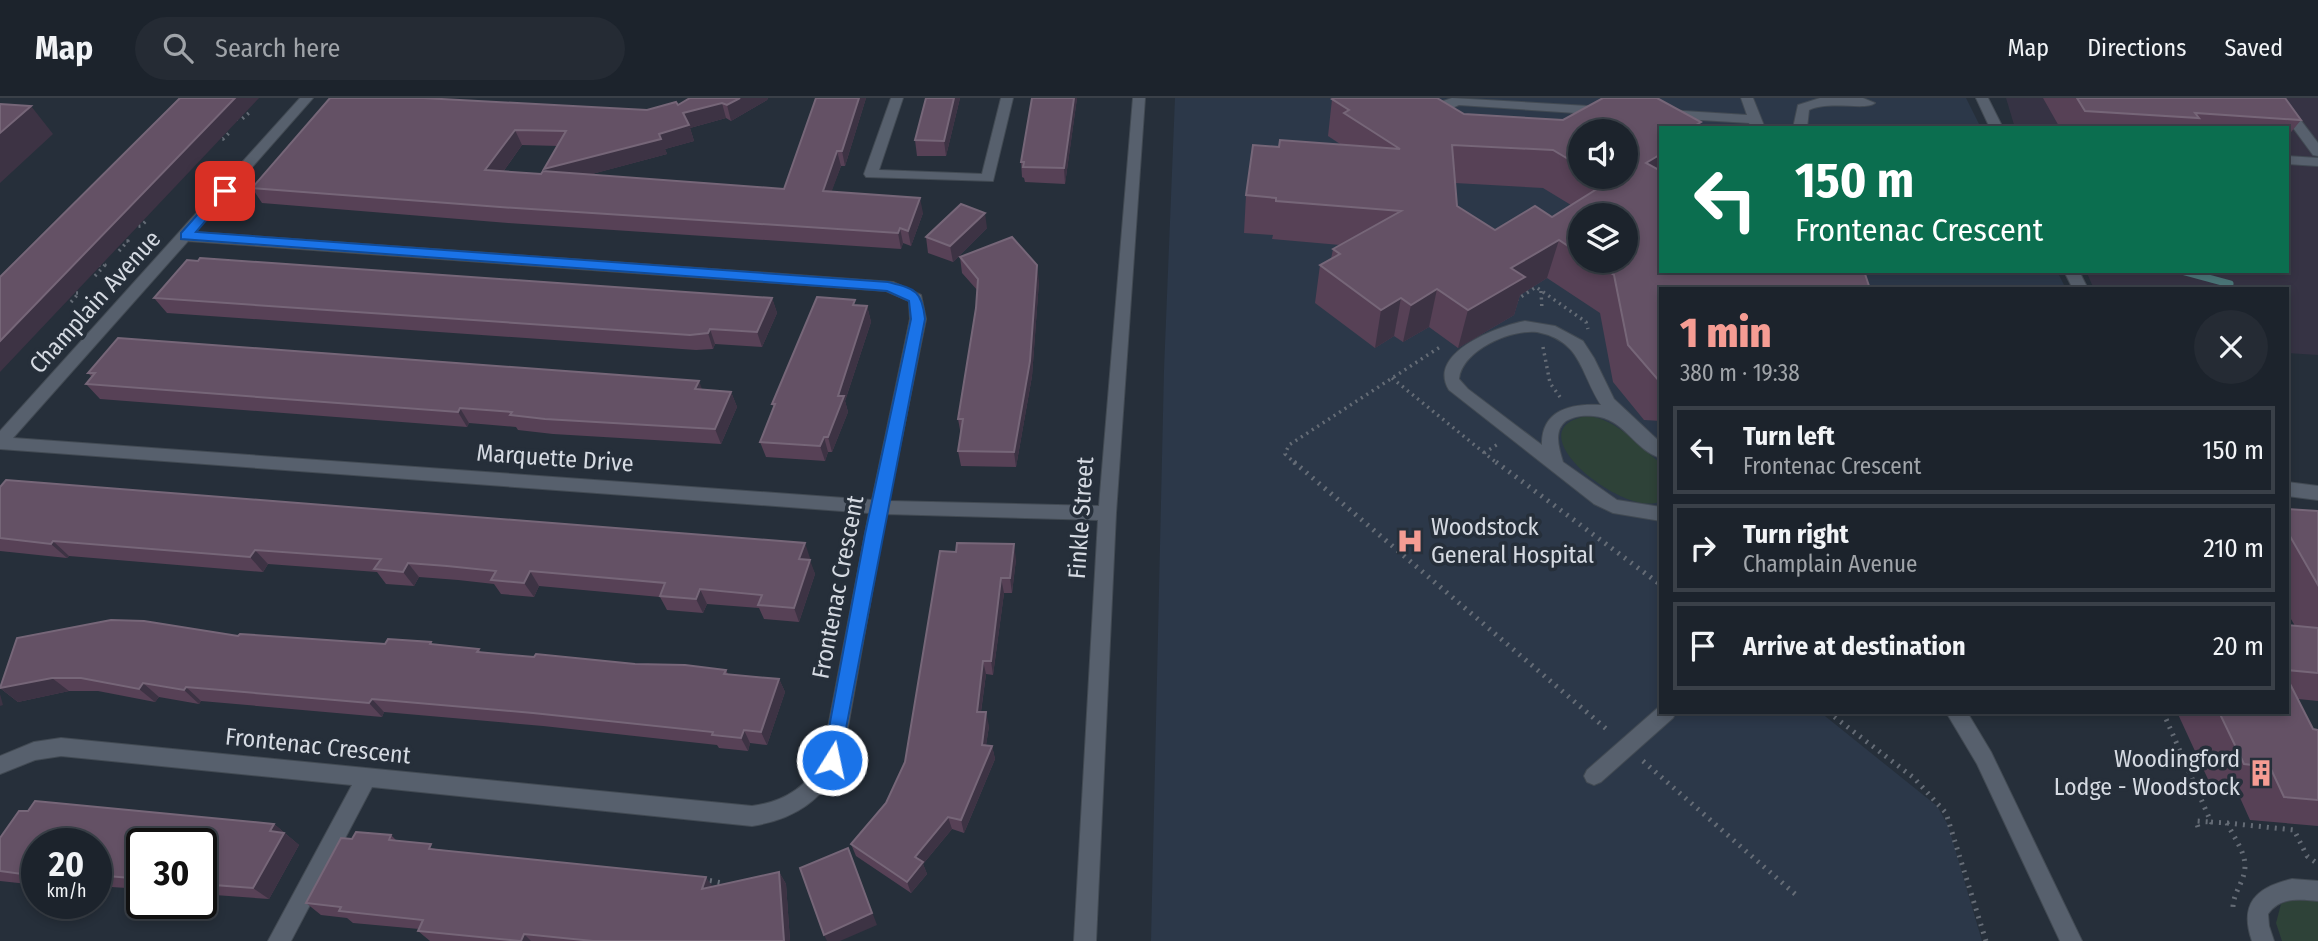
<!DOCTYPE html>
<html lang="en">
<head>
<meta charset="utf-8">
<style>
  :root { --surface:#1c232c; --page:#252b34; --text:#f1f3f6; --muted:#a0a4a9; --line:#3a4048; --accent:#f59c93 }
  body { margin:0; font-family:"Fira Sans Condensed",sans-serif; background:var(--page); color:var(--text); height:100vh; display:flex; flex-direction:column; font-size:26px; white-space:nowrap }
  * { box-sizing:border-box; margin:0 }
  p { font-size:23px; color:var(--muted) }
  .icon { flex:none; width:38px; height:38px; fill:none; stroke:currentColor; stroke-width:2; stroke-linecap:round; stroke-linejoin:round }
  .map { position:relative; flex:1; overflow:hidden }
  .side { position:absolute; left:1659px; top:189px; width:630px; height:427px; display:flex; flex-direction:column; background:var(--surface); border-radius:0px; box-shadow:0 4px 10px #0003,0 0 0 2px var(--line) }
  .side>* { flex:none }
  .banner { position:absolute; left:1659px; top:28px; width:630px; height:147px; border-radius:0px; box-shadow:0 4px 10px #0003,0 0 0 2px var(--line); background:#0b6e4f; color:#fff; overflow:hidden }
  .buttons { position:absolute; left:1568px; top:21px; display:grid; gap:14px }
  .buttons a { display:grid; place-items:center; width:70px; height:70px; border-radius:50%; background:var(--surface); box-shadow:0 4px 10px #0003,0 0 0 2px var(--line); font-size:35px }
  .speed { position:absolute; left:21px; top:730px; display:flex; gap:14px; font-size:35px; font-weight:700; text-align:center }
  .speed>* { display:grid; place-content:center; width:91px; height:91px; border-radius:50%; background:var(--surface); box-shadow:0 4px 10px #0003,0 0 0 2px var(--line); line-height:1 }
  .speed small { font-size:18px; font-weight:400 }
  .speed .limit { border:4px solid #111; border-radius:10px; background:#fff; color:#111 }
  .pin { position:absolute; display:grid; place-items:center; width:60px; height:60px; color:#fff; margin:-30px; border-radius:14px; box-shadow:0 4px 10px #0006 }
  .me { position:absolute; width:77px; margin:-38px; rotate:10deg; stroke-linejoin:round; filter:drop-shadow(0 0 5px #0008) }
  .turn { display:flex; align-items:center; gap:24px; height:147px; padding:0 21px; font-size:32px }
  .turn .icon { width:91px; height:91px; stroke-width:2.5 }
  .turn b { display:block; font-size:49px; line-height:60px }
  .round { display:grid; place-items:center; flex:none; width:74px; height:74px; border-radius:37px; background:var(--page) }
  .headline { display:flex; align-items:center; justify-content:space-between; height:119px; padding:0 21px }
  h1 { font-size:42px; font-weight:800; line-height:52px; color:var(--accent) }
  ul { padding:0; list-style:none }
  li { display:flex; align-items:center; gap:21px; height:88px; margin:0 14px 10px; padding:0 7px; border:4px solid var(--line); border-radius:0px }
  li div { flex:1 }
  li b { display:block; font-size:26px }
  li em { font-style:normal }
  header { display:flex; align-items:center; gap:42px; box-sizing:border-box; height:98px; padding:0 35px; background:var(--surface); border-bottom:2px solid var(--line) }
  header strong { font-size:33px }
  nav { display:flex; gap:38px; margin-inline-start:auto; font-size:24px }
  .search { width:490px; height:63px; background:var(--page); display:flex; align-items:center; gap:18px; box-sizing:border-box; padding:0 24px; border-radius:38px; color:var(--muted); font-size:26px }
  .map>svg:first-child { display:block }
  .commercial { fill:#363344 }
  .built { fill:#2c3849; fill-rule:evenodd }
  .green { fill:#2e4238 }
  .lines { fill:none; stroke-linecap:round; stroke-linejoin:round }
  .stream { stroke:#4c787a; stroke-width:7 }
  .minor-casing { stroke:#424a53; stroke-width:2 }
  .path-far1 { stroke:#656c76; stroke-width:3.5; stroke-dasharray:2 4.5; stroke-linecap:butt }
  .path { stroke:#656c76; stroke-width:5; stroke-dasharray:2 6; stroke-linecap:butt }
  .minor { fill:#57606d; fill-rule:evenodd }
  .wall { fill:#574156; fill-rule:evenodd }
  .shaded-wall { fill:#3d3344 }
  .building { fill:#645165; stroke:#766678; stroke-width:2; fill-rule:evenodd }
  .route { fill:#1a73e8; stroke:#114b97; stroke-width:2 }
  .labels { text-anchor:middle; stroke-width:7; stroke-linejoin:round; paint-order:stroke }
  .street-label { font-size:24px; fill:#d5dae2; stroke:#262f3a }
  .poi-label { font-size:24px; fill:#d5dae2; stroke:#262f3a; text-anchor:start }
</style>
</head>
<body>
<header>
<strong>Map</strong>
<div class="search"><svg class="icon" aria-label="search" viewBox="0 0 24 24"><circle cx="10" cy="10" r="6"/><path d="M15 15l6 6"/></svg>Search here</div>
<nav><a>Map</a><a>Directions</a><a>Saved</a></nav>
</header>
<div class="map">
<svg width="2318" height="843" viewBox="0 0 2318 843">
  <rect width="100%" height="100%" fill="#262f3a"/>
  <polygon class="commercial" points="2006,0 2318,0 2318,257 2287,255 2287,191 2094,191 2086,173 2287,173 2287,30 2015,30"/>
  <path class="built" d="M1175,0H1966L1981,30H1661V173H2057L2066,191H1661V614H1820L1937,708L1948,727L1982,843H1151L1164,272ZM1580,33H1626V79H1580ZM1580,117H1626V163H1580Z"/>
  <g class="green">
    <path d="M1587,318C1617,321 1637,346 1659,364L1661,403C1627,422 1510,331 1587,318Z"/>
    <polygon points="2318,801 2318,843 2282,843 2276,825 2281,806 2290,802"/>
  </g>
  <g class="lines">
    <polyline class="stream" points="2182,173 2230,186"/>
    <defs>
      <g id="minor">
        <path d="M300,0H313L195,134L893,184L921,197L926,221L889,403L1099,408L1133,0H1145L1116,415L1096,843H1074L1098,422L886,416L842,662C824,702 795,721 752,728L372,689L291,843H268L352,687L61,658L35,662L0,676V658L34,644L61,640L752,708C783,704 807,690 822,661L869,415L0,351V333ZM188,143L886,193L909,203L910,221L872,402L13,340Z"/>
        <polygon points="891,0 903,0 879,72 982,76 1001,0 1013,0 993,83 866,79 864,76"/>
        <polygon points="1452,0 1605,9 1612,13 1605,17 1459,7 1445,13 1451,22 1449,25 1439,25 1431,13 1440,4"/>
        <polygon points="1741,0 1753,0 1765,30 1751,30 1749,25 1668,20 1661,16 1668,12 1747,17"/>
        <path d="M1820,0H1863L1875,5C1866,13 1829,2 1809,12L1807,30H1793L1798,7Z"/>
        <polygon points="1976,0 1988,0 2003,30 1990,30"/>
        <polygon points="2271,0 2284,0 2318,45 2318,58 2313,57"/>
        <polygon points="2287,58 2318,60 2318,68 2287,66"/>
        <polygon points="2064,173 2079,173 2088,191 2073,191"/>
        <path d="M1525,223L1555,228L1583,243L1594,260L1614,301L1661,345V360C1633,352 1625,320 1593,318C1584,317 1574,318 1566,323C1553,333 1559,350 1563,364L1617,402L1661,409V423L1613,415L1594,406L1449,292C1426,255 1498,228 1525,223ZM1537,234C1582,243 1580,275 1601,307C1571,305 1541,312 1542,347L1468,291L1459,281C1462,252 1511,231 1537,234Z"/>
        <polygon points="2287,384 2318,388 2318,402 2287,398"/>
        <polygon points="1661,607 1661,614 1676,614 1673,620 1601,684 1594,687 1587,684 1584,678 1587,672"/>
        <polygon points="1946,614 1967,614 1991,654 2082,843 2060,843 1977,666"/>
        <path d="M2292,781L2318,783V803C2299,801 2280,799 2268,816L2269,828L2274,843H2252C2239,806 2256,789 2292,781Z"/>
      </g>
    </defs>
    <use href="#minor" class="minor-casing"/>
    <g class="path-far1">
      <polyline points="236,21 242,21 250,14"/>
      <polyline points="216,40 223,41 230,34"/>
      <polyline points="132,129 141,128 147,122"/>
      <polyline points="119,153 128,143 121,143"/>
      <polyline points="95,178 105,167 99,167"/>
      <polyline points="1541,193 1542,212"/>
      <polyline points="1516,202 1536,189 1586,224 1588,231"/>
      <polyline points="71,204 79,195 72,195"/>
      <polyline points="1543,249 1550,285 1560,299"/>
      <polyline points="1392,280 1498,366"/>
      <polyline points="1484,355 1498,346"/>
      <polyline points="1296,366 1285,356 1289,347 1440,249"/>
    </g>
    <g class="path">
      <polyline points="1294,364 1610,634"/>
      <polyline points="1496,364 1661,487"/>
      <polyline points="1828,614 1914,680 1946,715 1986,843"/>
      <path d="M2163,614L2211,724L2227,725C2233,738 2245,753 2245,768C2245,784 2232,795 2233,812"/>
      <polyline points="1643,663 1795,796"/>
      <polyline points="2227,725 2294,732 2307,758 2318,766"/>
      <polyline points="2198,729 2196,723 2211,724"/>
      <polyline points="702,781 722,785 725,790"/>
    </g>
    <use href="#minor" class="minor"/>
  </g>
  <g class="wall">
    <path d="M330,0L647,12L678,7L690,0H768L767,2L731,23L726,20L690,30L694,43L665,51L667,56L588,77L784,91L816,0H866L845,68H841L831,94L923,115L911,148L903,145L901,151L508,125L262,105L252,90ZM522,47L558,48L545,73L541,76L503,74Z"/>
    <polygon points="926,0 960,0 946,58 917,58 915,42"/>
    <polygon points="1032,0 1077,0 1065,86 1025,84 1024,80 1022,79 1021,64"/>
    <polygon points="2043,0 2285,0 2301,22 2287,39 2287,30 2060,30"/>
    <path d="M1332,1L1464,16L1661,30V323L1644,322L1613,284L1600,215L1547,180L1520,197L1514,217L1458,250L1429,229L1403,244L1394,238L1375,250L1315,205L1320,167L1331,161L1333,151L1340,147L1272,141L1273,137L1244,135L1246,97L1279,49L1340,46L1328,38ZM1580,33L1626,79H1580ZM1455,85L1543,90L1571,107L1552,119L1495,132L1457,108ZM1580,117L1626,163H1580Z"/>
    <polygon points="987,130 953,164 928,155 926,139"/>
    <polygon points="960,159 1039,183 1032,278 1016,369 961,368 958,353 961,337 958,321 976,210 978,193 962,175"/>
    <polygon points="154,200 772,200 777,215 762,249 715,246 713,251 696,252 167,215"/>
    <polygon points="857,207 867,208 871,224 845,303 848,314 832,354 828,354 825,363 766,359 760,344 774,310 772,306"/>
    <polygon points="88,275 702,292 731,294 737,309 721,346 553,336 518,332 516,329 469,325 467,329 100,301 86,286 92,279"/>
    <polygon points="0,389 810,460 809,462 815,476 799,524 764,521 759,510 707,506 703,515 667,512 660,499 539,488 534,499 501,496 494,486 458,482 419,479 414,488 386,486 377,474 268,466 263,474 69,458 67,460 0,453"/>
    <polygon points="2287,411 2318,413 2318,603 2298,601 2313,631 2318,632 2318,728 2250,722 2237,693 2212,690 2177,614 2287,614 2287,527 2295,528 2287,514"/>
    <polygon points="940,453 1016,461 1012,495 1004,495 993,577 986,576 981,614 989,628 986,647 992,648 995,661 964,735 952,731 923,766 927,776 911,795 856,758 851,746 886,705 905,664"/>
    <polygon points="238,538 385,546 431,544 433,547 479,551 481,555 534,559 726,572 728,576 779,581 785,594 767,647 750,645 748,653 719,650 717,647 543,628 384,614 382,619 201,603 199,606 159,599 155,604 98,593 69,593 18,604 0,590"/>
    <polygon points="274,726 299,747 269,801 201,796 201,746 142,746 142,791 96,788 96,746 37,746 37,787 0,783 0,740"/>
    <polygon points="391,737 397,743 436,751 712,789 779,774 786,786 790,843 430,843 418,833 419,831 353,825 347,820 321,817 306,805 352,741"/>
  </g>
  <g class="shaded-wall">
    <polygon points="235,0 259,0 0,274 0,243"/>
    <polygon points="740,0 768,0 767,2 731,23 727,7"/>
    <polygon points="859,0 866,0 845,68 842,53"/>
    <polygon points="954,0 960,0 946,58 944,43"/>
    <polygon points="1074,0 1077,0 1065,86 1064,70"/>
    <polygon points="722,5 726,20 690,30 694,43 665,51 667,56 551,87 544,71 659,36 683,15"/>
    <polygon points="31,8 53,36 0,85 0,35"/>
    <polygon points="1701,24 1699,30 1691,30"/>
    <polygon points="515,32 522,47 493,88 485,72"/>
    <polygon points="837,53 841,68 826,109 823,93"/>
    <polygon points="1661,56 1661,85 1646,65"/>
    <polygon points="920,100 923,115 911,148 908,133"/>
    <polygon points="985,115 987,130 953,164 950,148"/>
    <polygon points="900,130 903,145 901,151 898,135"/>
    <polygon points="1559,142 1547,180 1520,197 1514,217 1458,250 1468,212 1511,170"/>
    <polygon points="1037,167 1039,183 1032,278 1016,369 1014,354"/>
    <polygon points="1437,191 1429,229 1403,244 1411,207"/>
    <polygon points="772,200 777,215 762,249 757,234"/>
    <polygon points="1401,200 1394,238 1375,250 1381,212"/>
    <polygon points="867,208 871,224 845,303 848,314 832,354 828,339 838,298"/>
    <polygon points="710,231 715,246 713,251 708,235"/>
    <polygon points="699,283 705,299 695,291"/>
    <polygon points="731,294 737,309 721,346 715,331"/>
    <polygon points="460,310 469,325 467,329 458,314"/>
    <polygon points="824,339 828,354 825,363 820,348"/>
    <polygon points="53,443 69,458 67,460 51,446"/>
    <polygon points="805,445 810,460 804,475 799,461"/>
    <polygon points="1014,446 1016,461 1012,495 1010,480"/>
    <polygon points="255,452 268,466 263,474 250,459"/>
    <polygon points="810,462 815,476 799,524 794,510"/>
    <polygon points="408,465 419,479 414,488 403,474"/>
    <polygon points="530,473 539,488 534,499 524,485"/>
    <polygon points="1001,480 1004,495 993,577 991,563"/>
    <polygon points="700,491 707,506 703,515 696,501"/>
    <polygon points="983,563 986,576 979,627 977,614"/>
    <polygon points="52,580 69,593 18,604 0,590"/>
    <polygon points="779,581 785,594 767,647 761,634"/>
    <polygon points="143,585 159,599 155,604 139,591"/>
    <polygon points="186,589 201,603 199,606 184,592"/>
    <polygon points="0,596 3,607 0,608"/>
    <polygon points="372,601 384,614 382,619 369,605"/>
    <polygon points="986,614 989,628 984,660 982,647"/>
    <polygon points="744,632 750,645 748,653 741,640"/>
    <polygon points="992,648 995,661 964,735 961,722"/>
    <polygon points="948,719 952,731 923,766 927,776 911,795 907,784 915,759"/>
    <polygon points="274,726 299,747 269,801 253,790 270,733"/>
    <polygon points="848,750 877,827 840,843 827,843 824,837"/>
    <polygon points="25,772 37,779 37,785 22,776"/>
    <polygon points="779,774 786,786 790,843 784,843"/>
    <polygon points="706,779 714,791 702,791"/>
    <polygon points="524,836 531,843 521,843"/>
  </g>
  <g class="building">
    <polygon points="180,0 235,0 0,243 0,179"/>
    <polygon points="330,0 423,0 647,12 676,4 678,7 690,0 740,0 727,7 722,5 683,15 689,27 659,36 661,41 544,71 566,33 515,32 485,72 541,76 543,73 784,91 816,0 859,0 842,53 837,53 823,93 920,100 908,133 900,130 898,135 500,109 252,90"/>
    <polygon points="926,0 954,0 944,43 915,42"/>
    <polygon points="1032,0 1074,0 1064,70 1023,69 1024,64 1021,64"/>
    <path d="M1334,0H1437L1464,16L1563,22L1603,0H1657L1701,24L1691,30H1661V56L1646,65L1661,73V173H1864L1870,191H1661V284H1660L1628,247L1614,177L1591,163H1626V117H1580V156L1559,142L1511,170L1525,179L1468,212L1437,191L1411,207L1401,200L1381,212L1320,167L1340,156L1333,151L1401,113L1276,103V100L1246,97L1253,47L1279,49L1280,42L1400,51L1344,15L1349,12L1332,1ZM1580,33H1626V79H1599L1608,84L1552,119L1535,108L1495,132L1457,108L1452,47L1553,52L1580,68Z"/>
    <polygon points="2077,0 2285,0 2301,22 2195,15 2199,20 2085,13"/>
    <polygon points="0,6 31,8 0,35"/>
    <polygon points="961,106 985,115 950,148 926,139"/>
    <polygon points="1012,139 1037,167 1030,263 1014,354 958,353 963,321 958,321 976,210 978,181 960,159"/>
    <polygon points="200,160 772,200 757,234 710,231 708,235 690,237 154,200 187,162 198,163"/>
    <polygon points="817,199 855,202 853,207 867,208 838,298 844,298 828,339 824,339 820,348 760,344 775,306 772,306"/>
    <polygon points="118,240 699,283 695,291 731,294 715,331 545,321 510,317 512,314 460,310 458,314 86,286 95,275 88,275"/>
    <polygon points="6,382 805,445 799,461 810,462 794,510 758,507 762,497 700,491 696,501 660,498 665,485 530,473 524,485 491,482 496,473 447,468 408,465 403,474 374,471 381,461 255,452 250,459 53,443 51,446 0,440 0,389"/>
    <polygon points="2287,411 2318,413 2318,487 2287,433"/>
    <polygon points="957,445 1014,446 1010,480 1001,480 991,563 983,563 977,614 986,614 982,647 992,648 961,722 948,719 915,759 923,764 907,784 851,746 886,705 905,664 940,453 956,454"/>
    <polygon points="111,522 144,523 238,538 240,536 385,546 388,541 431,544 430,546 479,551 477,554 534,559 536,556 635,566 685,567 726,572 724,576 779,581 761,634 744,632 741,640 712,637 713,634 533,615 372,601 369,605 186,589 184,592 143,585 139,591 81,580 52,580 0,590 17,540"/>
    <polygon points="2287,527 2318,530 2318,575 2287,572"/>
    <polygon points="2287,580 2313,631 2318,632 2318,702 2284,699 2270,669 2244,666 2219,614 2287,614"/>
    <polygon points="35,703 274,726 270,733 284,735 253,790 201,786 201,746 142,746 142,781 96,777 96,746 37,746 37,773 25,772 22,776 0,773 0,740 19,713 28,713"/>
    <polygon points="356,734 391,737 389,742 431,746 429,751 706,779 702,791 779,774 784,843 593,843 524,836 521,843 520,843 418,833 423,822 339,813 341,809 306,805 341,740 352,741"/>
    <polygon points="848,750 872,815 824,837 800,770"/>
  </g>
  <path class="route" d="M225,89L231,93L196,134L888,184C915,191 922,192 925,221L839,667L832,670L826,667L823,662L865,436L911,221L909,203L887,193L875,192L181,141V135L221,90Z"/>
  <defs>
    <symbol id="hospital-bare" viewBox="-9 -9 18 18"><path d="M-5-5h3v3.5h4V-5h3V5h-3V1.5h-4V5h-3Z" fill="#f59c93" stroke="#262f3a" stroke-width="2.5" paint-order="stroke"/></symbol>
    <symbol id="building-bare" viewBox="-9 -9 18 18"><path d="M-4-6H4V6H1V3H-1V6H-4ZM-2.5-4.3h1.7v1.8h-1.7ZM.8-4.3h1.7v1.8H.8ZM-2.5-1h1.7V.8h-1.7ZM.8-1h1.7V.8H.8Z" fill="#f59c93" stroke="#262f3a" stroke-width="2.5" paint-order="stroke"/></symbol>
  </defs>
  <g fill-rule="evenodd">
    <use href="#hospital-bare" x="1391" y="424" width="38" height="38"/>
    <use href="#building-bare" x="2242" y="656" width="38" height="38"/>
  </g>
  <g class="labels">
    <g class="street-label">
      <text transform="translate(95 204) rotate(-48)" y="8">Champlain Avenue</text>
      <text transform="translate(555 360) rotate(4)" y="8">Marquette Drive</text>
      <text transform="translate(1081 420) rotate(-86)" y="8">Finkle Street</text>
      <text transform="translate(838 489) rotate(-79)" y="8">Frontenac Crescent</text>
      <text transform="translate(318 648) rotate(6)" y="8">Frontenac Crescent</text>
    </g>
    <g class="poi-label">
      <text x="1431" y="437">Woodstock<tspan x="1431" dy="28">General Hospital</tspan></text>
      <text x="2240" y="669" text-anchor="end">Woodingford<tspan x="2240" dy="28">Lodge - Woodstock</tspan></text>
    </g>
  </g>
</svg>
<div class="buttons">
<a><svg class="icon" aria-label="sound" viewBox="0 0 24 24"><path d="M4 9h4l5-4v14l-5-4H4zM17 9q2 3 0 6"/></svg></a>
<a><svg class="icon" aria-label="layers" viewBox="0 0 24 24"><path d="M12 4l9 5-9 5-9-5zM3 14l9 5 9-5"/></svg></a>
</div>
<div class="speed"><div>20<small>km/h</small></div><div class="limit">30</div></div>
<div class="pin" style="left:225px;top:93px;background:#d93025"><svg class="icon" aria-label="arrive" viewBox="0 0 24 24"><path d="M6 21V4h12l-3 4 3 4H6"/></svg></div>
<svg class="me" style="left:832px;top:662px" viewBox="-20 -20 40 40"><circle r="17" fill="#1a73e8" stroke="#fff" stroke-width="3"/><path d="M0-11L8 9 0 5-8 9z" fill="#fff"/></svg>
<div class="banner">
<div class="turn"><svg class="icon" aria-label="left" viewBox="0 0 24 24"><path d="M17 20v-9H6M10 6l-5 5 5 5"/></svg><div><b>150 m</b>Frontenac Crescent</div></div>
</div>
<section class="side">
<div class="headline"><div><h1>1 min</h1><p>380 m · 19:38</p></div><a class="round"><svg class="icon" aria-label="close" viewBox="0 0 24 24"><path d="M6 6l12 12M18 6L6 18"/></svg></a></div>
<ul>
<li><svg class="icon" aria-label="left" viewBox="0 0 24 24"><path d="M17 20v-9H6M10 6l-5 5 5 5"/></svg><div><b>Turn left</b><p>Frontenac Crescent</p></div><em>150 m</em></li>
<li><svg class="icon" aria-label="right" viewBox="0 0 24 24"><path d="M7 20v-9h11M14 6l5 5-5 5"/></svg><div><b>Turn right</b><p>Champlain Avenue</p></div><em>210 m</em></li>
<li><svg class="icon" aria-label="arrive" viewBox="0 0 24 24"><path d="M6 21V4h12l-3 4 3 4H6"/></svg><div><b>Arrive at destination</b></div><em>20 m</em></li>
</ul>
</section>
</div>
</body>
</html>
